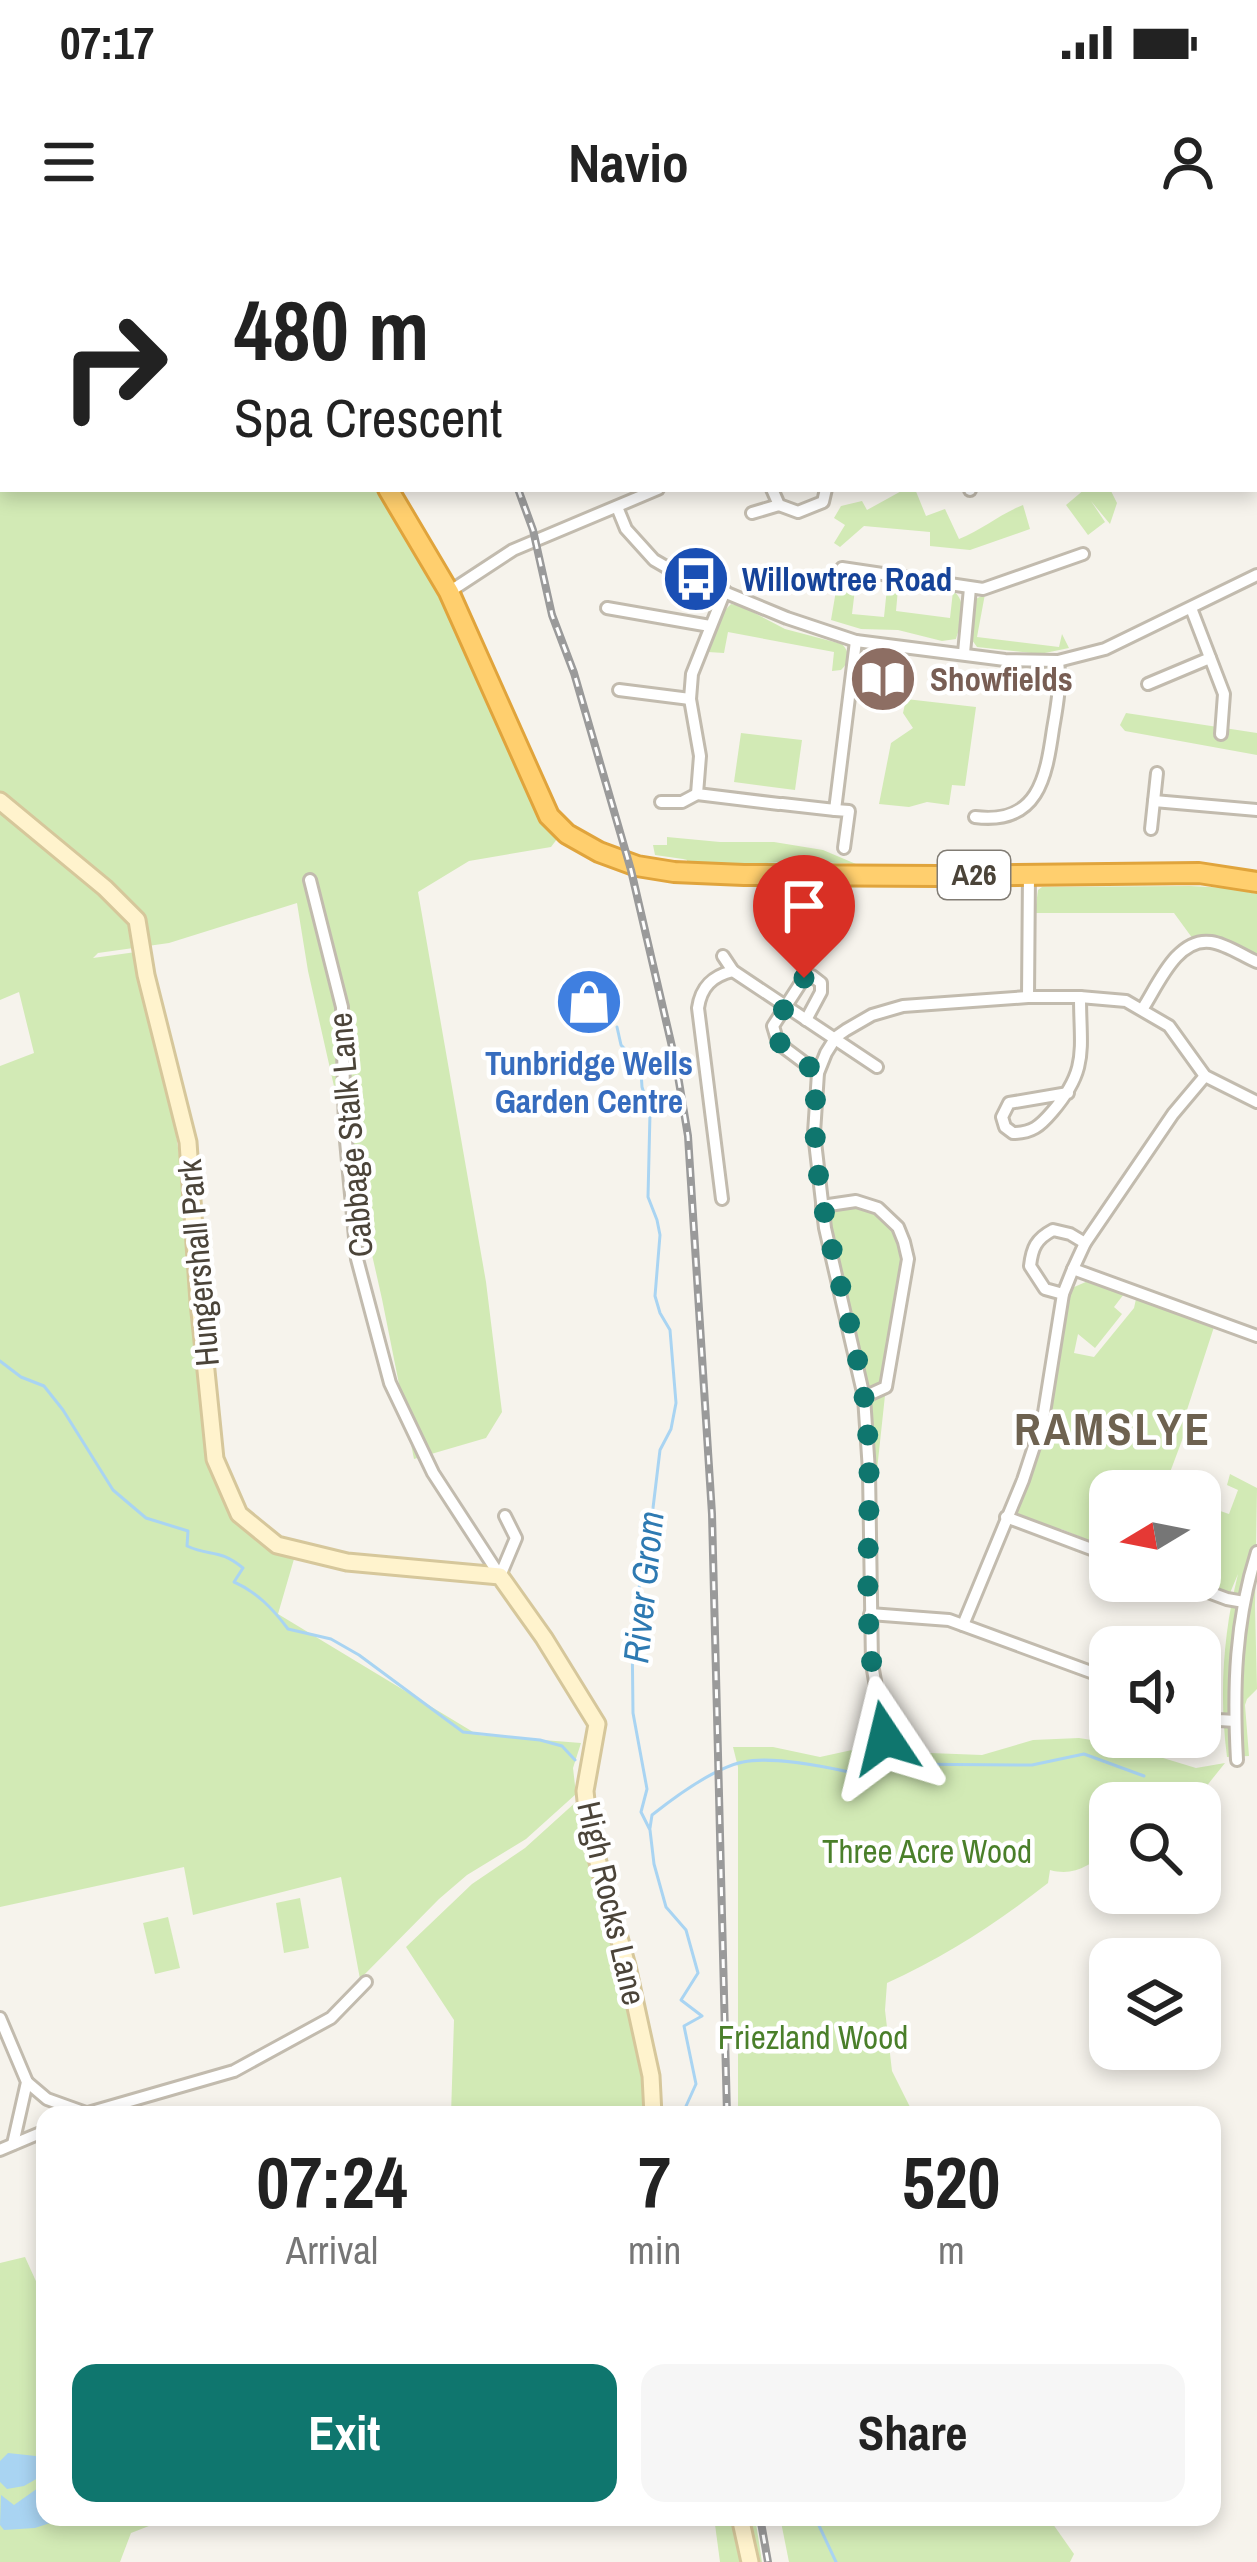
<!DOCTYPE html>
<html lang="en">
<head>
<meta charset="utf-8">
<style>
  :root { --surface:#fff; --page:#f6f6f6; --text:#222; --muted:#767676; --accent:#0f766e }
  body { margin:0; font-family:"Archivo Narrow",sans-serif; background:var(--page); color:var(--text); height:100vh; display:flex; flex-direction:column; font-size:45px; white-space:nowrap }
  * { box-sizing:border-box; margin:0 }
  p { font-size:39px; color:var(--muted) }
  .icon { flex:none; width:66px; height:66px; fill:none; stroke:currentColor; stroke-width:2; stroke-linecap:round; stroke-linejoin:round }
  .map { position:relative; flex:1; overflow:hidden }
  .sheet { position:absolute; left:36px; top:1866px; width:1185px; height:420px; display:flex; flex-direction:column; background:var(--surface); border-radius:24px; box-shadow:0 6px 18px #0003 }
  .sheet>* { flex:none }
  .guide { position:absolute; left:0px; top:0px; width:1257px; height:252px; box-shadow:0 6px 18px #0003; background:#fff; color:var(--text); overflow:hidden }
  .needle { width:78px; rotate:260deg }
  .fabs { position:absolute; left:1089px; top:1230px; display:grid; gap:24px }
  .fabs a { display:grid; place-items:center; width:132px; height:132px; border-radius:24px; background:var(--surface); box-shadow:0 6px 18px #0003; font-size:60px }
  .pin { position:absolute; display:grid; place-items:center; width:102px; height:102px; color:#fff; margin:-123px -51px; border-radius:50% 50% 50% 0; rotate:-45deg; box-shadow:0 0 12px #0007 }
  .pin .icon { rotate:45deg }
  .me { position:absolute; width:132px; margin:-66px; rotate:350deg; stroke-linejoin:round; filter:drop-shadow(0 0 9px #0008) }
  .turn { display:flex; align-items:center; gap:42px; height:252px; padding:0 36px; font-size:54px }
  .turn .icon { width:156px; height:156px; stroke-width:2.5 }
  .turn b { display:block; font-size:84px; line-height:102px }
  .eta { display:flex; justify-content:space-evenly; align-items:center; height:204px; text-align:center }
  .eta b { font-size:72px; font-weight:700; line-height:84px }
  .action { display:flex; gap:24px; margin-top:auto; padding:24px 36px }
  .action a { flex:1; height:138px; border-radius:24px; background:var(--accent); color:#fff; font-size:48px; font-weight:700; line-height:138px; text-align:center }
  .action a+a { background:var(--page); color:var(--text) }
  .status { display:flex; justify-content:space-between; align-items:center; height:84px; padding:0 60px; background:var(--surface); direction:ltr }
  .status svg { height:33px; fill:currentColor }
  header { display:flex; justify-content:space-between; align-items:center; height:156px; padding:0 36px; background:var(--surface); font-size:54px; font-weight:700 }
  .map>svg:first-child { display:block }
  .green { fill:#d2eab5 }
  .water { fill:#a9d4f2 }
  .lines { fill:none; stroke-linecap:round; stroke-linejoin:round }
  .stream { stroke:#a9d4f2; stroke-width:3 }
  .street-casing { stroke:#c2bbae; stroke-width:16 }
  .secondary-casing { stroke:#d6c79b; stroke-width:21 }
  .highway-casing { stroke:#e0a43c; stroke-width:24 }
  .street { stroke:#fff; stroke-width:10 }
  .secondary { stroke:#fff3cd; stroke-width:15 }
  .highway { stroke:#ffcf6e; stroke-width:18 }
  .rail-casing { stroke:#9a9a9a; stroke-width:8 }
  .rail { stroke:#fff; stroke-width:3; stroke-dasharray:9; stroke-linecap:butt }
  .route { stroke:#0f766e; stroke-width:21; stroke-dasharray:0 37.8 }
  .labels { text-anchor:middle; stroke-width:9; stroke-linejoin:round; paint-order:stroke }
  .shield { fill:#fff; stroke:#817c74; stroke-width:3 }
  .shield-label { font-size:30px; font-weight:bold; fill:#4b4439 }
  .transit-label { font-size:33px; font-weight:bold; fill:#164399; stroke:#fff; text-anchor:start }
  .education-label { font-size:33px; font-weight:bold; fill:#785e54; stroke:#fff; text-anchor:start }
  .shop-label { font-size:33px; font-weight:bold; fill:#366cbe; stroke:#fff }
  .street-label { font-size:33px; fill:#4b4439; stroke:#fff }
  .park-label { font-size:33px; fill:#4a7f2a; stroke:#fff }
  .water-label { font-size:36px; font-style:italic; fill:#2e7ab2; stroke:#fff }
  .district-label { font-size:45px; font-weight:bold; letter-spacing:3px; fill:#6e6250; stroke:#fff }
</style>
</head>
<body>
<div class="status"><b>07:17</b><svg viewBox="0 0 49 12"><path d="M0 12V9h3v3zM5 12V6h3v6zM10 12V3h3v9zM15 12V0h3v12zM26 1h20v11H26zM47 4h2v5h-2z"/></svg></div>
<header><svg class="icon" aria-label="menu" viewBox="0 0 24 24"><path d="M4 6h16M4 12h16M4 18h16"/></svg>Navio<svg class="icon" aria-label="person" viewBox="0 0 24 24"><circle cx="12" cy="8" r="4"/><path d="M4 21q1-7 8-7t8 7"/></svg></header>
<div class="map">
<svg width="1257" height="2322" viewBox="0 0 1257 2322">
  <rect width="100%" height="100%" fill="#f6f3ec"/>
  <g class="green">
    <polygon points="0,0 239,0 241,3 3,3 3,249 377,249 387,270 406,291 452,375 537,573 557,599 551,607 469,621 418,652 486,1042 502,1172 486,1198 414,1219 382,1059 308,731 297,663 169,703 98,713 93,718 136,712 170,849 183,945 210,1216 241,1288 262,1304 294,1319 278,1374 478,1495 581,1503 573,1528 576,1554 526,1599 467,1635 439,1659 360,1739 341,1637 193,1675 184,1627 0,1667 0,826 34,813 19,752 0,760"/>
    <path d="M905,249H915L926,276L945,269L959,299C982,290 1000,274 1023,265L1030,289L970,310L930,306V292L864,286L840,307L834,303L845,285L834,278L841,266L862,261L867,270Z"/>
    <polygon points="1085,249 1110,249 1117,263 1110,284 1091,261 1105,282 1088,295 1066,265"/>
    <path d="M838,339L856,341L852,374L884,377L887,348L898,349L896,371L950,378L953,351C968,361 961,384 956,399L942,401L898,390L861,389L831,380Z"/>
    <polygon points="985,354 977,397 1059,407 1062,394 1069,408 1040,414 977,407 972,400 976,359"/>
    <path d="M731,364L741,366L785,389L842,404C850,412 850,422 841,430L832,431L834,412L728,392L724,413L708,412C714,395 718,375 731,364Z"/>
    <polygon points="906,459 976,467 965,546 952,545 949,565 927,562 909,567 879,564 891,503 913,488 903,473"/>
    <polygon points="1126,473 1257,493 1257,515 1125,491 1120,485"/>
    <polygon points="741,493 802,500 795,550 734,542"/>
    <polygon points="667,597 720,602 774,602 823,610 856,624 800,621 749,624 687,624 687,620 683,619 655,615 653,605 667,605"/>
    <polygon points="1190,646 1228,648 1257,654 1257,720 1202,699 1193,699 1174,673 1035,673 1038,650 1042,647"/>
    <polygon points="855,962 877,969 897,988 907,1019 886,1146 877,1230 870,1230 868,1201 823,967"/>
    <polygon points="1088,1041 1124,1054 1114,1067 1122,1074 1095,1108 1078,1094 1074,1113 1094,1117 1134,1068 1136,1059 1214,1087 1185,1176 1190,1179 1163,1251 1110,1251 1110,1309 1061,1289 1058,1295 1007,1277 1043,1179 1065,1051"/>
    <path d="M1230,1234L1257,1248L1255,1366L1257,1449L1247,1459L1245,1465L1249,1516L1227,1517C1219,1455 1223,1394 1238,1334L1230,1353L1196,1341H1200V1264L1229,1274L1238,1250L1227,1245Z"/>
    <path d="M1079,1498L1117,1504L1196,1528L1225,1523L1193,1563H1110V1612C1089,1624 1075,1637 1050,1630L1048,1643C997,1683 946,1716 887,1743L885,1770L892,1831L914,1875H738V1527L733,1507H773L820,1517L852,1510L982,1515L1033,1500Z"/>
    <path d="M577,1561C580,1595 593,1628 603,1662C622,1731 643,1802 647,1875H451L454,1780L406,1707L472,1644L525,1608Z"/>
    <polygon points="300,1658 309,1708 284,1713 276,1663"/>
    <polygon points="168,1677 180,1728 155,1734 143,1683"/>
    <polygon points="25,2017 45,2061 45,2277 172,2277 131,2293 120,2322 0,2322 0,2023"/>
    <polygon points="714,2277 755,2277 762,2322 720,2322"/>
    <polygon points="780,2277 1048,2277 1074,2314 1070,2322 789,2322"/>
  </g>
  <g class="water">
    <polygon points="8,2213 45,2217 45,2234 24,2246 7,2249 0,2242 0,2221"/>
    <polygon points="45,2243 45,2277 68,2277 35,2288 4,2290 0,2285 1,2255 14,2265"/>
  </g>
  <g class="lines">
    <g class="stream">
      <polyline points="617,787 621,805 634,819 641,832 642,847 650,873 648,957 657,980 660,995 655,1056 660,1073 670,1090 676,1163 671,1189 660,1210 653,1268 632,1388 633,1473 647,1549 641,1572 650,1590 654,1624 666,1667 686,1690 698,1733 681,1760 702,1776 684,1786 696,1844 682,1875"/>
      <path d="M0,1121L21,1137L44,1146L63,1170L113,1250L146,1278L188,1291L187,1306C211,1317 218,1308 243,1328L234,1342C257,1352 273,1369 288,1389L331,1399L359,1415L463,1492L540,1500L562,1506L575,1520"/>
      <path d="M650,1588L652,1575C676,1556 714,1528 743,1522C769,1516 822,1526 849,1532L872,1515L892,1524L1032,1525L1084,1514L1144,1536"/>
      <polyline points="815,2277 836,2322"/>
    </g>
    <defs>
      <g id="street">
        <polyline points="763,0 765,3"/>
        <polyline points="710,3 716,0"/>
        <polyline points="1010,3 1013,0"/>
        <polyline points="1065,3 1069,0"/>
        <polyline points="772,249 779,265 798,272 823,262 826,249"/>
        <polyline points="970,249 970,250"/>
        <polyline points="617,267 626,289 654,320 673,331 787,378 856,401 1005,420 1058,421 1105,409 1257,335"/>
        <polyline points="752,273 779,265"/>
        <polyline points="842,328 983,349 1083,314"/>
        <polyline points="725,351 692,434 690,459 700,516 697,554 779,564"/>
        <polyline points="449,352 513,310 658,249"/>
        <polyline points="607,368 710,386"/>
        <polyline points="1191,368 1224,454 1221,494"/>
        <polyline points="964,413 970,348"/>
        <polyline points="1148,444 1210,418"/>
        <polyline points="619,450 690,459"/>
        <polyline points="1154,561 1257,570"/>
        <polyline points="661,562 682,562 697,554"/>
        <polyline points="782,564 835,570 856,401"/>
        <polyline points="835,570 849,571 844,608"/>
        <path d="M975,577C1038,585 1046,538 1053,489C1057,466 1061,445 1058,421"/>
        <polyline points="1151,589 1157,533"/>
        <polyline points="310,640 342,767 345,890 357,1019 390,1143 433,1233 500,1336"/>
        <polyline points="723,716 733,731 877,827"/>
        <polyline points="1028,757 1029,633"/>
        <path d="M1143,768C1158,745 1177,697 1211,702C1226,704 1243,716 1257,722"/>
        <polyline points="806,780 821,752 821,743 812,736 804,738 773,786 778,803 818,833"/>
        <path d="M1068,853L1009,863L1002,877L1005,887L1013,893C1032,893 1040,886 1052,872C1089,829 1080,810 1080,757"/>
        <path d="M722,959L698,768C701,747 712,736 733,731"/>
        <polyline points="822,966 856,961 878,968 898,987 904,1002 908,1019 886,1147 864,1157"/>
        <polyline points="1073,1029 1257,1096"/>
        <path d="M1063,1054L1045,1049L1030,1026C1032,1008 1036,999 1053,990L1070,994L1085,1003"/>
        <polyline points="1006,1277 1110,1316"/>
        <polyline points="500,1336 516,1298 505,1276"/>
        <polyline points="1179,1341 1227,1359 1244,1362"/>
        <polyline points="870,1374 949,1380 1110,1439"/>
        <polyline points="963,1385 1023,1240 1043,1179 1063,1054 1073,1029 1085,1003 1173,874 1205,836"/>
        <polyline points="1200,1473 1219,1480 1235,1481"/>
        <polyline points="885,1498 872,1424 869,1231 864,1157 825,988 814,893 818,833 826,813 836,797 846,790 872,775 903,766 1028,757 1080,757 1126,761 1169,786 1205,836 1257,862"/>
        <path d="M1237,1520C1233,1448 1235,1381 1257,1312"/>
        <polyline points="0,1778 27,1842 13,1904"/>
        <polyline points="27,1842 47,1859 86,1873"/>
        <polyline points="81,1875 234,1831 331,1778 366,1742"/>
        <polyline points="0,1910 45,1891"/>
      </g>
      <g id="secondary">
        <polyline points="0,561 105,648 137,680 146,735 188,902 199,1062 215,1219 239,1274 277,1305 347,1322 500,1336 544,1398 597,1484 585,1551 589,1590 627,1726 651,1836 653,1875"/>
        <polyline points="740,2277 750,2322"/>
      </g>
      <g id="highway">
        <polyline points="271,0 274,3"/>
        <polyline points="388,249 449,352 549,576 567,594 599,612 637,626 674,632 744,635 938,636 1199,633 1257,642"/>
      </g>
    </defs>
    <use href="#street" class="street-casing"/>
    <use href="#secondary" class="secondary-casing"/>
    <use href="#highway" class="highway-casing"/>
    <use href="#street" class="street"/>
    <use href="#secondary" class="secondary"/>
    <use href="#highway" class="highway"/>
    <defs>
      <g id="rail">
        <polyline points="518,249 533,290 552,375 574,433 631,630 676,824 688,896 712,1274 727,1875"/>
        <polyline points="760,2277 768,2322"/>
      </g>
    </defs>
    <use href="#rail" class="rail-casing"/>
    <use href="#rail" class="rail"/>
  </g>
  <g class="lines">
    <path class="route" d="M804,738L773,786C775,808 801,820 818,833C803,944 846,1043 863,1150C877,1241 861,1334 872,1425C874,1449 880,1474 885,1498"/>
  </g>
  <defs>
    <symbol id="bus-disc" viewBox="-11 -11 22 22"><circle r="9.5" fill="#1a4fb4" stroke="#fff"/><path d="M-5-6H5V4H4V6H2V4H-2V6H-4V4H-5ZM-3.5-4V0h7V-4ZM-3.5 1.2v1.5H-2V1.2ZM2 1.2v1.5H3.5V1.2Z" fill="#fff"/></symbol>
    <symbol id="library-disc" viewBox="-11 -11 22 22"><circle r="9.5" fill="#8d6e63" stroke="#fff"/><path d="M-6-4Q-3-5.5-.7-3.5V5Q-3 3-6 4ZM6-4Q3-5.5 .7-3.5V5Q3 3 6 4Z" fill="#fff"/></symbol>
    <symbol id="shop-disc" viewBox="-11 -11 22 22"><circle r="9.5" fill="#3f7fe0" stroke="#fff"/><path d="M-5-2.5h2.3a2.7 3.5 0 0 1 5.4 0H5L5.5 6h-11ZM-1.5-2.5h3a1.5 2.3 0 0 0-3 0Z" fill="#fff"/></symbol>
  </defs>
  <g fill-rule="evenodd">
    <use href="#bus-disc" x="658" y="301" width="76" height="76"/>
    <use href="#library-disc" x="845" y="401" width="76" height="76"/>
    <use href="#shop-disc" x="551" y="724" width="76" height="76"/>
  </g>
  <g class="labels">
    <rect class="shield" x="938" y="611" width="72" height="48" rx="9"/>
    <g class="shield-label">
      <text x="974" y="645">A26</text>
    </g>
    <g class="transit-label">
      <text x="742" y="351">Willowtree Road</text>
    </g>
    <g class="education-label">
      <text x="930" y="451">Showfields</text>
    </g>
    <g class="shop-label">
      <text x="589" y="835">Tunbridge Wells<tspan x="589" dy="38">Garden Centre</tspan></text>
    </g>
    <g class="street-label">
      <text transform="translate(350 895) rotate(-95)" y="12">Cabbage Stalk Lane</text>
      <text transform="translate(198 1023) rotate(-95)" y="12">Hungershall Park</text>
      <text transform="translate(612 1663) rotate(77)" y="12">High Rocks Lane</text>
    </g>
    <g class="park-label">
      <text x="927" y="1623">Three Acre Wood</text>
      <text x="813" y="1809">Friezland Wood</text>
    </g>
    <g class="water-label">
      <text transform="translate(643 1347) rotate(-84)" y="13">River Grom</text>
    </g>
    <g class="district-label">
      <text x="1113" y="1205">RAMSLYE</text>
    </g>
  </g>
</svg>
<div class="fabs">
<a><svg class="needle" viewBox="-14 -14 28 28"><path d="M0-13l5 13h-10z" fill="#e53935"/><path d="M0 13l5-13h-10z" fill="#767676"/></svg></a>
<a><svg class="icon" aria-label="sound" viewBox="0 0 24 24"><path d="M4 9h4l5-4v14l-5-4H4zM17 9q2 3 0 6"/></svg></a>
<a><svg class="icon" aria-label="search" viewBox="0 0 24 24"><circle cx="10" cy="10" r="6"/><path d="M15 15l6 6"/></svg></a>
<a><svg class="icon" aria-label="layers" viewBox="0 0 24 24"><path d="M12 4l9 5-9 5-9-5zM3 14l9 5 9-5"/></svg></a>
</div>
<div class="pin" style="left:804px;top:738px;background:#d93025"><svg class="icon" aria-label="arrive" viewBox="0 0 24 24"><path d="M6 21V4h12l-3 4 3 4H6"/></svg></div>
<svg class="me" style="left:885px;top:1498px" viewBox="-20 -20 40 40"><path d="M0-17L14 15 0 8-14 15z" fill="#0f766e" stroke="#fff" stroke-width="4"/></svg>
<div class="guide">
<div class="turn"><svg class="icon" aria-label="right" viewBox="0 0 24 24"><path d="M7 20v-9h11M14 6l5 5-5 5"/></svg><div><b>480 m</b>Spa Crescent</div></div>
</div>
<section class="sheet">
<div class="eta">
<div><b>07:24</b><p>Arrival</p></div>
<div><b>7</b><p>min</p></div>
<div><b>520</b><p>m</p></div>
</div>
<div class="action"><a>Exit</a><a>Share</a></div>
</section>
</div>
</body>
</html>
